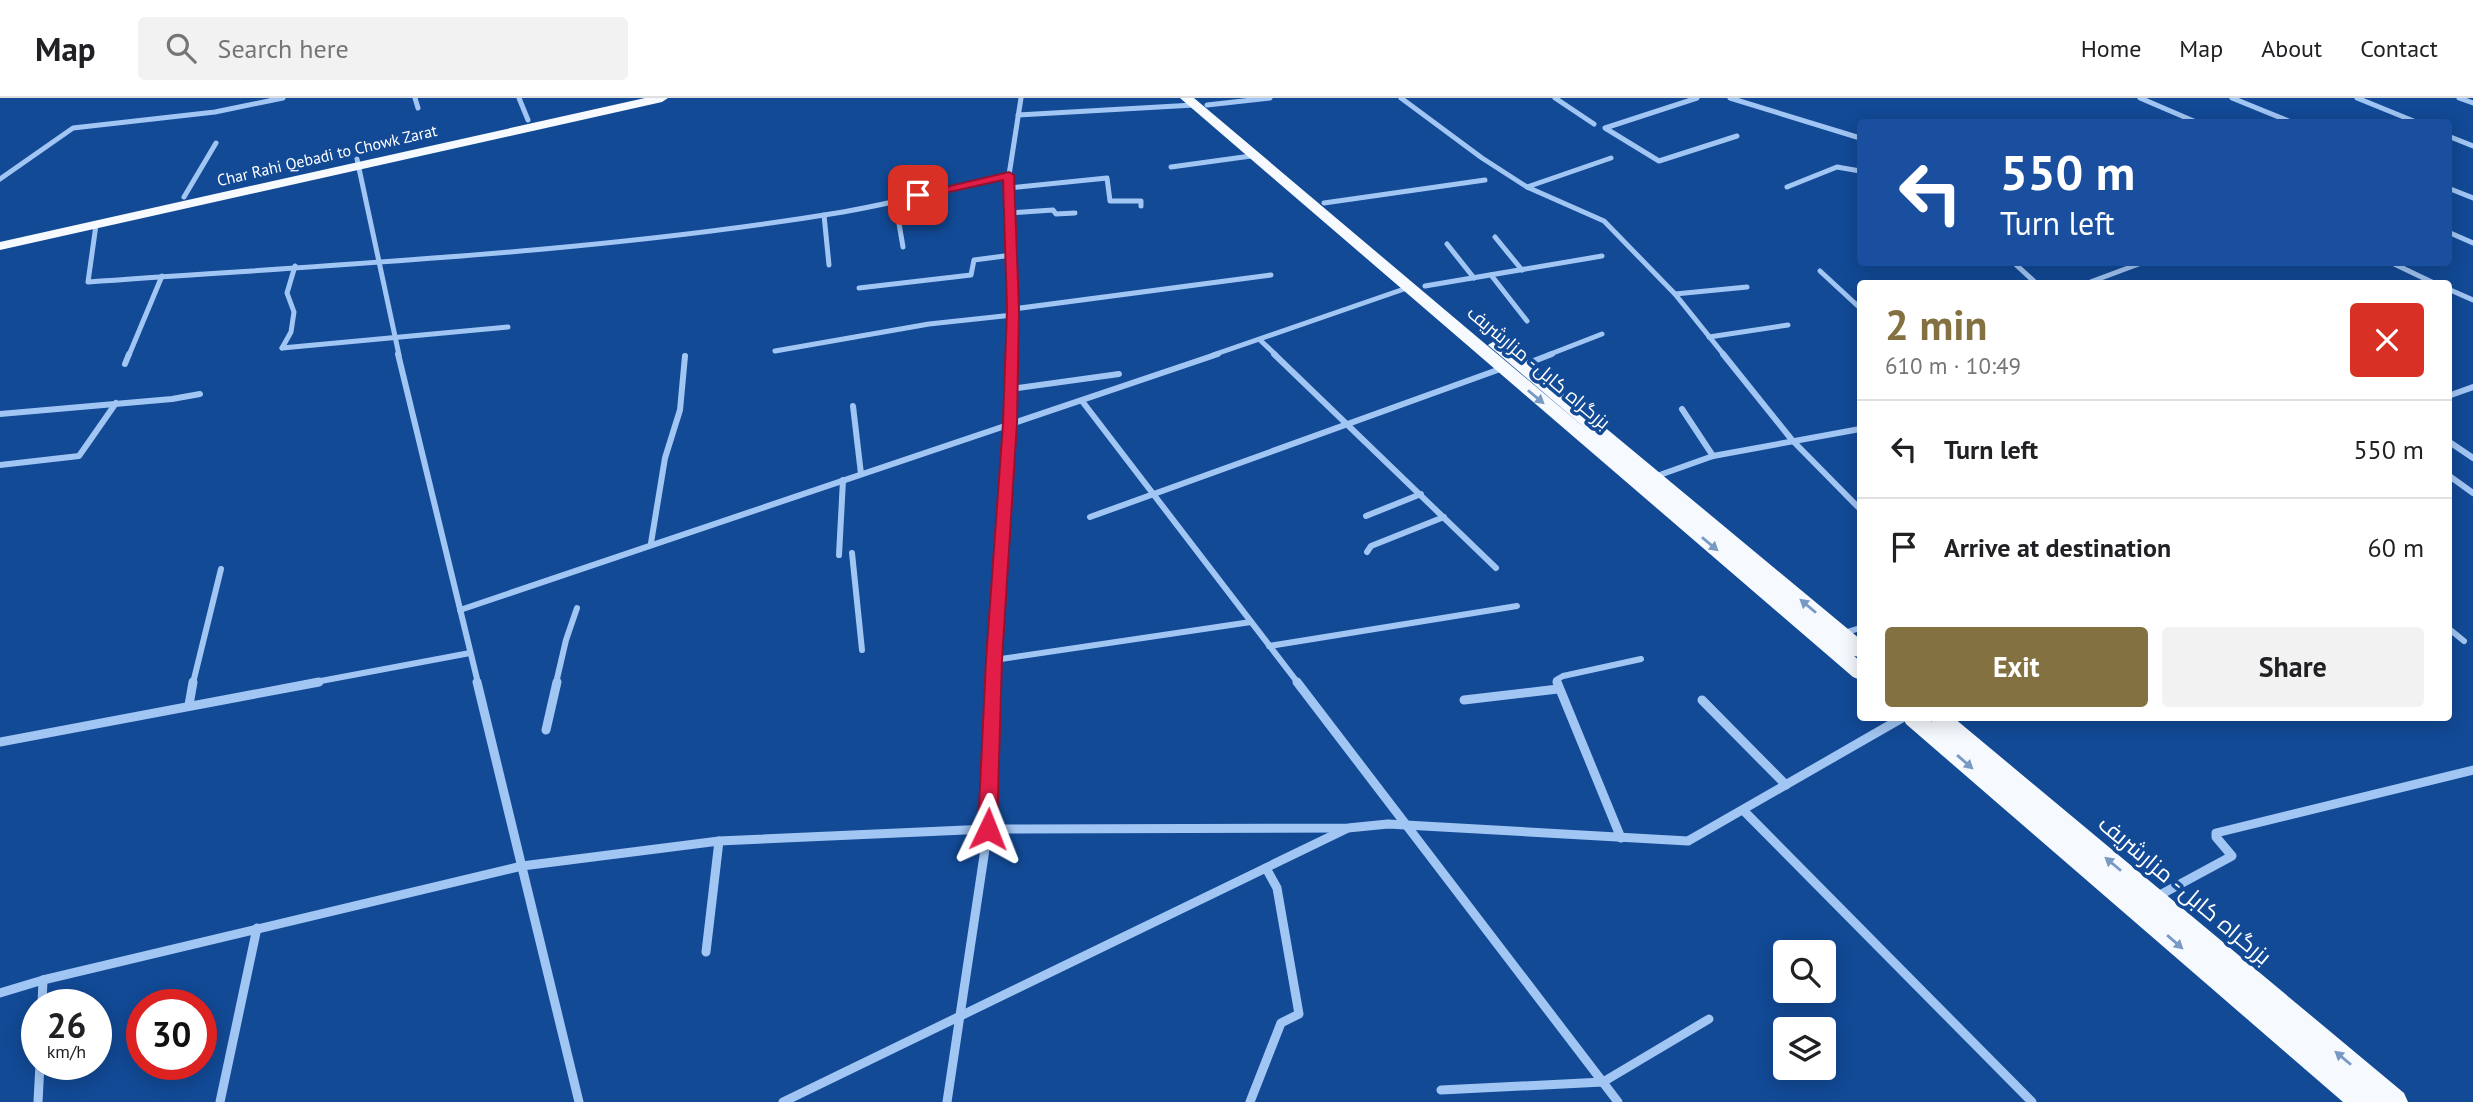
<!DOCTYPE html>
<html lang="en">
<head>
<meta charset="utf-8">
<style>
  :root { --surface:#fff; --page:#f2f2f2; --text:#202124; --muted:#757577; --line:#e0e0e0; --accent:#847141 }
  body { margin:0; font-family:"PT Sans",Cairo,sans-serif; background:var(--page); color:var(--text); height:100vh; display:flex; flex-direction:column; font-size:26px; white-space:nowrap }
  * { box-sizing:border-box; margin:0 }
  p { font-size:23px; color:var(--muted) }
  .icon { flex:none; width:38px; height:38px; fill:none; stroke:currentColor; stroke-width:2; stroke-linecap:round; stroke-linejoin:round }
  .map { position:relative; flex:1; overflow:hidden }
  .details { position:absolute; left:1857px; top:182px; width:595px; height:441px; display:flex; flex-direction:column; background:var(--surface); border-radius:7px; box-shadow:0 4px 18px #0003 }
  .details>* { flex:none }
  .banner { position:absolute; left:1857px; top:21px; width:595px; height:147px; border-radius:7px; box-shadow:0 4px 18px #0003; background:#1a4fa0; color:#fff; overflow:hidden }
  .fabs { position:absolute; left:1773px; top:842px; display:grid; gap:14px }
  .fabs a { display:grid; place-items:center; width:63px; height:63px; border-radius:7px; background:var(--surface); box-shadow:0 4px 18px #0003; font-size:35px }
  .speed { position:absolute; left:21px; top:891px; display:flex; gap:14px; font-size:35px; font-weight:700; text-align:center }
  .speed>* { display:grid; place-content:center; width:91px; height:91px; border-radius:50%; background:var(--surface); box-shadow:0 4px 18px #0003; line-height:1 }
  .speed small { font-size:18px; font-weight:400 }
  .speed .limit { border:10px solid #d22; background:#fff; color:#111 }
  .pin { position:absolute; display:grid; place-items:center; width:60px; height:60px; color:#fff; margin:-30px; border-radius:14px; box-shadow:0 4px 10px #0006 }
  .me { position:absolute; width:77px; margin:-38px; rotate:2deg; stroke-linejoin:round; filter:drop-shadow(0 0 5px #0008) }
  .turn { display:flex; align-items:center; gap:24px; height:147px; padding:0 28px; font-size:32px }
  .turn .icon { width:91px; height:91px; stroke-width:2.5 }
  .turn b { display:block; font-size:49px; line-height:60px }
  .round { display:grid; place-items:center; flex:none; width:74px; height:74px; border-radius:7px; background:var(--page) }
  .overview { display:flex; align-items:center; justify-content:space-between; height:119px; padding:0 28px }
  h1 { font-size:42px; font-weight:800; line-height:52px; color:var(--accent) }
  .action { display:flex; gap:14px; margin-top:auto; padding:14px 28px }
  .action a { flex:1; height:80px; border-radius:7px; background:var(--accent); color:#fff; font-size:28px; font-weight:800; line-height:80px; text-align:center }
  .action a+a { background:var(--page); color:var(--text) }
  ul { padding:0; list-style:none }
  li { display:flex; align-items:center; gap:21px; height:98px; padding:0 28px; border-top:2px solid var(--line) }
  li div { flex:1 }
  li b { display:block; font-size:26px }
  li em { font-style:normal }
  header { display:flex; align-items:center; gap:42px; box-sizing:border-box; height:98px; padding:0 35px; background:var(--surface); border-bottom:2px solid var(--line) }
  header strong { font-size:33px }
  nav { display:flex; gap:38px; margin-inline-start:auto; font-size:24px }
  .search { width:490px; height:63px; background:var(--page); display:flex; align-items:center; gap:18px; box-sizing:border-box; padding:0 24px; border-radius:7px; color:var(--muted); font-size:26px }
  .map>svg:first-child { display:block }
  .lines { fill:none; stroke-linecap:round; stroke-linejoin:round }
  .minor-far2 { stroke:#a2c6f3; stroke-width:5 }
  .minor-far1 { stroke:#a2c6f3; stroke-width:6 }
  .minor { stroke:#a2c6f3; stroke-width:9 }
  .trunk { fill:#f6faff; fill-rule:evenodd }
  .oneway { fill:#7999c5 }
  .route { fill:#e11d48; stroke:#92132f; stroke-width:2 }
  .labels { text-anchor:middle; stroke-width:7; stroke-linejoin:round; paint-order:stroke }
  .far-street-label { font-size:16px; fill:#fff; stroke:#124a96 }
  .street-label { font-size:19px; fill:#fff; stroke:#124a96 }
  .near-street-label { font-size:23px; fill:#fff; stroke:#124a96 }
</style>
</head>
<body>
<header>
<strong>Map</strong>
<div class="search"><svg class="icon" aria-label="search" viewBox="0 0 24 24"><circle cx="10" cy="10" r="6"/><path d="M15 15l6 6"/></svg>Search here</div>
<nav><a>Home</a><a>Map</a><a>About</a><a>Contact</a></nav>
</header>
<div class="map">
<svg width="2473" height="1004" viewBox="0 0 2473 1004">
  <rect width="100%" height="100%" fill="#124a96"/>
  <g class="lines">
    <g class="minor-far2">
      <polyline points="415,0 418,10"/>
      <polyline points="519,0 528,22"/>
      <polyline points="1401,0 1482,60 1527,89 1604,123 1675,196 1724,257"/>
      <polyline points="1555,0 1594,26"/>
      <polyline points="1697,0 1605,30 1659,63 1737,38"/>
      <polyline points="1730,0 1860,40"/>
      <polyline points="2140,0 2196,24"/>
      <polyline points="2232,0 2291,24"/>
      <polyline points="2357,0 2416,24"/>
      <polyline points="2459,0 2473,5"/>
      <polyline points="1207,7 1270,0"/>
      <polyline points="1018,17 1194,7"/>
      <polyline points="2448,38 2473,48"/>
      <polyline points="357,61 399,257"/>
      <polyline points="1171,69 1251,58"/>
      <polyline points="0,81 73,30 215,14 283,0"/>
      <polyline points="1527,89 1611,60"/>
      <polyline points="1787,89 1837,69 1860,73"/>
      <polyline points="1009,90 1107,80 1110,103 1141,103 1141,108"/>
      <polyline points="2448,90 2473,100"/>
      <polyline points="184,99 216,45"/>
      <polyline points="895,102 903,149"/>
      <polyline points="1324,105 1485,82"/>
      <polyline points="1010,115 1053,112 1056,116 1075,115"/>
      <polyline points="824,117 829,167"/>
      <path d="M96,127L88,184C340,166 594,155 843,114C899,104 954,90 1009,77"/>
      <polyline points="2448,134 2473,145"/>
      <polyline points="1495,139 1522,172"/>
      <polyline points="1447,146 1474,180"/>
      <polyline points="2013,164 2037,186"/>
      <polyline points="2390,164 2436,186"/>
      <polyline points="1820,173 1860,210"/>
      <polyline points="1491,177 1527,223"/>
      <polyline points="2085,186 2144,164"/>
      <polyline points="1425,188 1602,158"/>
      <polyline points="859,190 971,177 974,162 1012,157"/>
      <polyline points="2448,191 2473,202"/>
      <polyline points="1675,196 1747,189"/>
      <polyline points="1013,211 1271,177"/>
      <polyline points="1709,239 1788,227"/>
      <polyline points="1260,242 1276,257"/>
      <polyline points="282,250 508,229"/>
      <polyline points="282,250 291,234 294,214 287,195 295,168"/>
      <polyline points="775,253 929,226 1013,217"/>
      <polyline points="129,257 162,178"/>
      <polyline points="1012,257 1009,77 1021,0"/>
      <polyline points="1213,257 1407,190"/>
      <polyline points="1548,257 1602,236"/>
    </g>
    <g class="minor-far1">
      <polyline points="398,256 478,585"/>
      <polyline points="1274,256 1496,470"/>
      <polyline points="1723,256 1792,342 1860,411"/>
      <polyline points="125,266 129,256"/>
      <polyline points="1521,268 1552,256"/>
      <polyline points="1011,291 1119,276"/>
      <polyline points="2448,298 2473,289"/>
      <polyline points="1082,303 1298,585"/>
      <polyline points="853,308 861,376"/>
      <polyline points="1682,311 1713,358"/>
      <polyline points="0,316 172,301 200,296"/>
      <polyline points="2448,343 2473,360"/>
      <polyline points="0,367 79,358 116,305"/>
      <polyline points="2448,377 2473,395"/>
      <polyline points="1654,379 1713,358 1860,331"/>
      <polyline points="1366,418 1421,396"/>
      <polyline points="1090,419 1503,270"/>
      <polyline points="651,445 665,360 680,312 685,258"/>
      <polyline points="1367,454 1371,448 1444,419"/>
      <polyline points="852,455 862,552"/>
      <polyline points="839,457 843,382"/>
      <polyline points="460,512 1218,256"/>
      <polyline points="2448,530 2464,543"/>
      <polyline points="1844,535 1860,530"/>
      <polyline points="1269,548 1517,508"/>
      <polyline points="994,562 1251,524"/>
      <polyline points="193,585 221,471"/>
      <polyline points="310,585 470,555"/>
      <polyline points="556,585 566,542 577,510"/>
      <polyline points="993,585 1012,256"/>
      <polyline points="1557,585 1556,582 1563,578 1641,561"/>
    </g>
    <g class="minor">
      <polyline points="477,584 579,1004"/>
      <polyline points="1297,584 1618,1004"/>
      <polyline points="1557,584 1621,740"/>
      <polyline points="1464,602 1558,591"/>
      <polyline points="1702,602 1786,687"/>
      <polyline points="189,607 193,584"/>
      <polyline points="546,632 557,584"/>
      <polyline points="0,644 319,584"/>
      <polyline points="1743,712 2032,1004"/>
      <polyline points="2158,798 2232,758 2216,739 2216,735 2473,672"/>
      <polyline points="706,854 719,743"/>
      <polyline points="0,895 43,882 522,768 719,743 988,731 1348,730 1388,726 1688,743 1902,620"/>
      <polyline points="42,906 43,882"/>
      <polyline points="1441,992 1603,984 1709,921"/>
      <polyline points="38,1004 40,966"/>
      <polyline points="220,1004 257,830"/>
      <polyline points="783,1004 1346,731"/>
      <polyline points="947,1004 988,731 993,584"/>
      <polyline points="1250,1004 1281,925 1299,916 1277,790 1266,770"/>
    </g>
    <g class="trunk">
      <polygon points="645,0 668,0 662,4 0,152 0,144"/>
      <polygon points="1180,0 1194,0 1592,336 1488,247 1496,242 1502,244 1860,541 1860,559 1854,558 1860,563 1860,582 1853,579"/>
      <polygon points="1903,620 1927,620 1932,624 1930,620 1954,620 2404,995 2408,1004 2343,1004 1906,626"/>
    </g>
  </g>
  <defs><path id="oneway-solid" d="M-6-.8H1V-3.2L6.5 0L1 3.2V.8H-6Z" transform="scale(1.75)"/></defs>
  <g class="oneway">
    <use href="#oneway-solid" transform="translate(1536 299) rotate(40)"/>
    <use href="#oneway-solid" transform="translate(1710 446) rotate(40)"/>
    <use href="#oneway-solid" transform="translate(1808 508) rotate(-140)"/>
    <use href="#oneway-solid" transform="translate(1965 664) rotate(41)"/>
    <use href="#oneway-solid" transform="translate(2113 766) rotate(-140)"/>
    <use href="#oneway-solid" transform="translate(2175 844) rotate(41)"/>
    <use href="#oneway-solid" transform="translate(2343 960) rotate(-140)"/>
  </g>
  <polygon class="route" points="1009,74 1014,77 1019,211 1017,325 1002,562 997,731 994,736 988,739 981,736 978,731 986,562 1003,325 1007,211 1003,82 918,101 912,97"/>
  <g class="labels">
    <g class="far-street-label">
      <text transform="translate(327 57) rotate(-13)" y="6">Char Rahi Qebadi to Chowk Zarat</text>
    </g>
    <g class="street-label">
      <text transform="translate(1539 269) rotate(40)" y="7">بزرگراه کابل - مزارشریف</text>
    </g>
    <g class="near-street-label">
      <text transform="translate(2185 792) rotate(40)" y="8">بزرگراه کابل - مزارشریف</text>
    </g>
  </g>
</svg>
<div class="fabs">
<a><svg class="icon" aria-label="search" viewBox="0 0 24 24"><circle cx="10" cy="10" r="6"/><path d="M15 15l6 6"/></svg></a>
<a><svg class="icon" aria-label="layers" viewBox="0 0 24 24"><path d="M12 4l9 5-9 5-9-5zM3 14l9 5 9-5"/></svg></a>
</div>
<div class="speed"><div>26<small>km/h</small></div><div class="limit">30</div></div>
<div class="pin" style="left:918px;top:97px;background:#d93025"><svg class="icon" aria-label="arrive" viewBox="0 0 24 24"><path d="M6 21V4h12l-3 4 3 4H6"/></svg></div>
<svg class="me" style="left:988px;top:731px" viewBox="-20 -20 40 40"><path d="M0-17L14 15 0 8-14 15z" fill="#e11d48" stroke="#fff" stroke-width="4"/></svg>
<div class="banner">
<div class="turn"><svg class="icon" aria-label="left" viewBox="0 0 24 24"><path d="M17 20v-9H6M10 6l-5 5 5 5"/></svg><div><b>550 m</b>Turn left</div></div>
</div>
<section class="details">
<div class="overview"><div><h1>2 min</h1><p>610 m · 10:49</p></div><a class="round" style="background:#d93025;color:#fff"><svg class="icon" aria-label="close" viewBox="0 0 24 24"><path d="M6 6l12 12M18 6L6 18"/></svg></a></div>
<ul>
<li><svg class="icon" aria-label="left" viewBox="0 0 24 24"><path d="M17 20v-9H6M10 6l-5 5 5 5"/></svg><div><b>Turn left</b></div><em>550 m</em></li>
<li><svg class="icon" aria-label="arrive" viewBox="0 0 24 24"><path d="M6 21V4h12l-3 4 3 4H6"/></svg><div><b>Arrive at destination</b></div><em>60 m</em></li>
</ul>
<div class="action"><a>Exit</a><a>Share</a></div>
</section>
</div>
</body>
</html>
